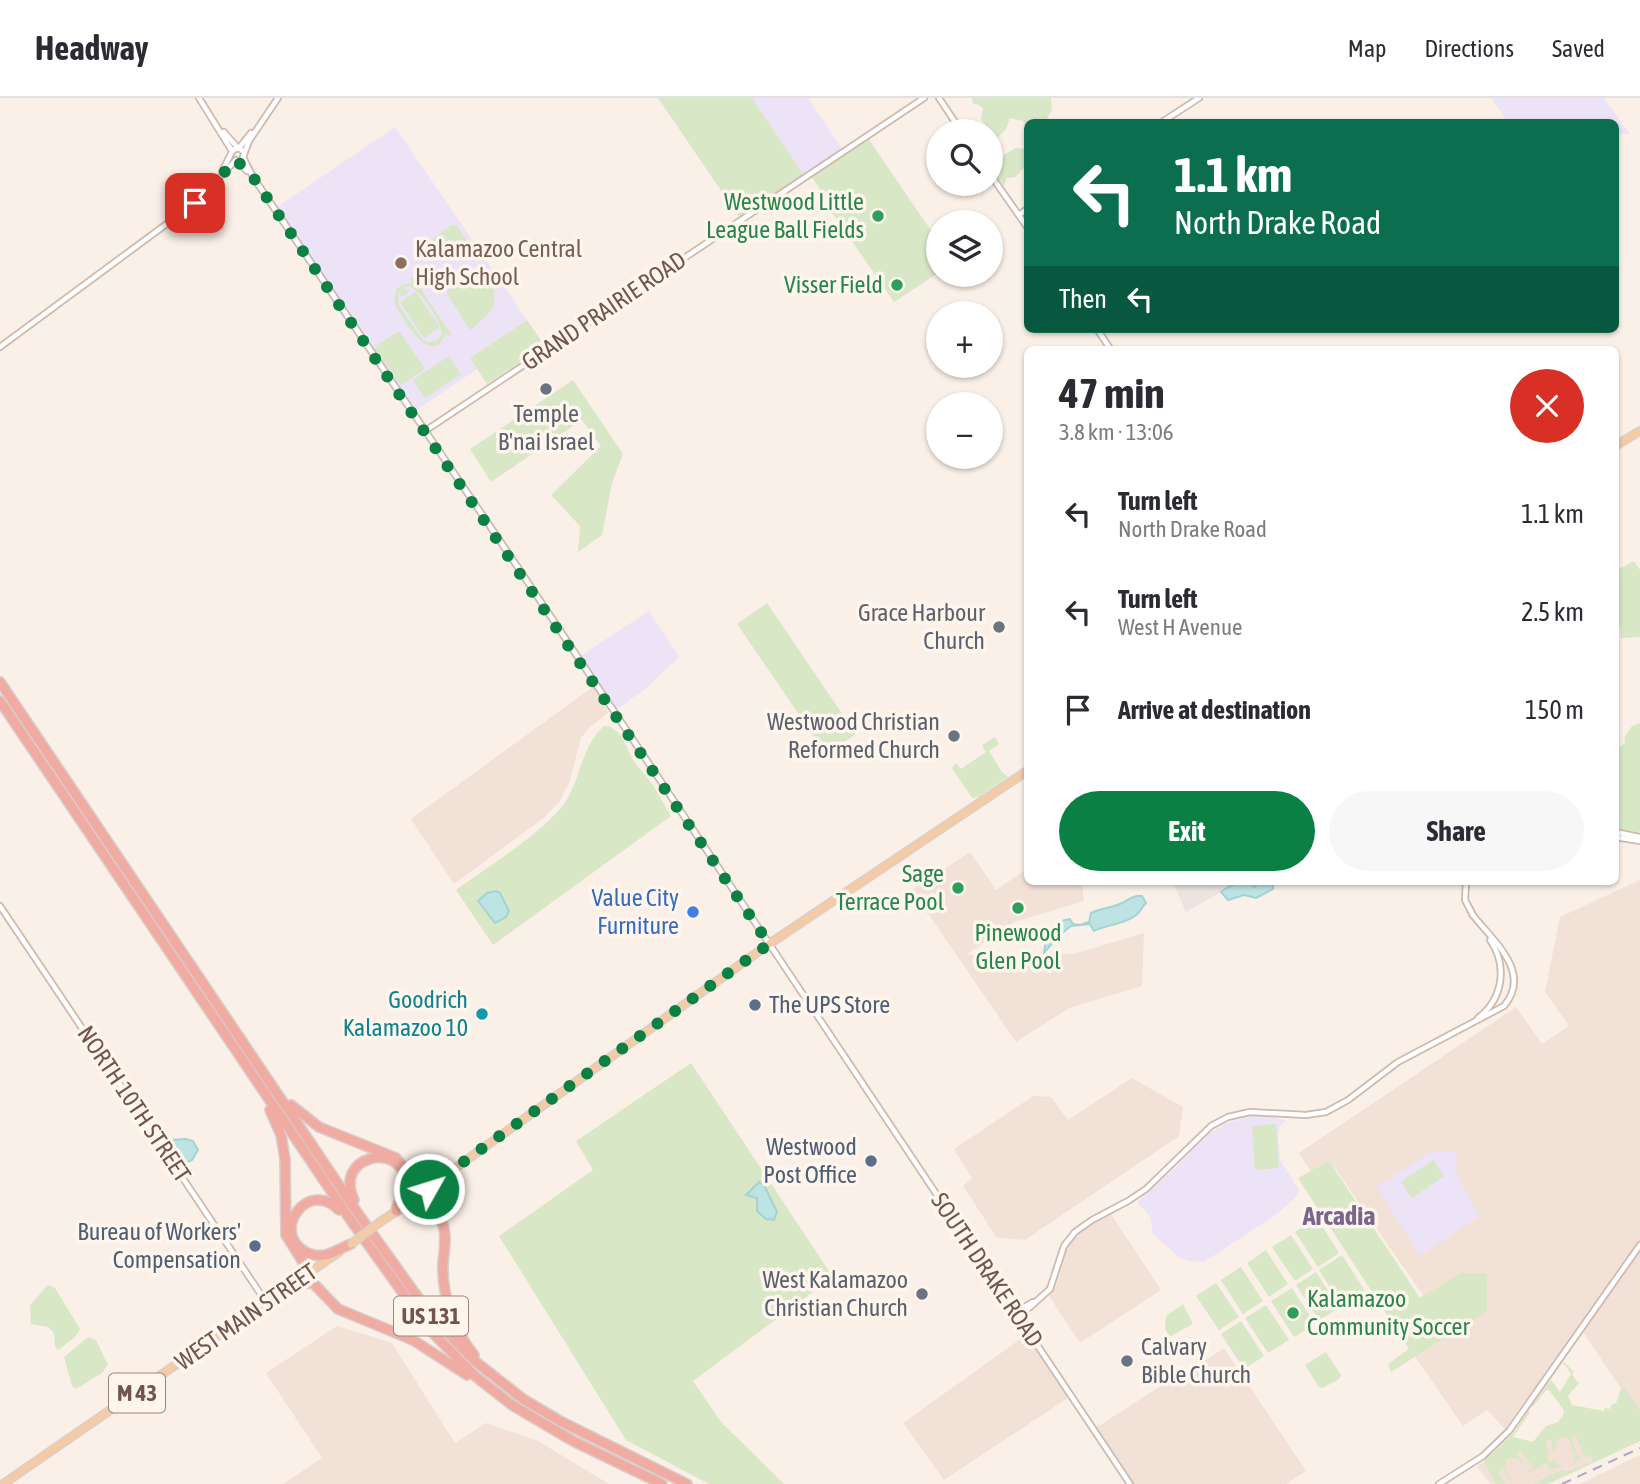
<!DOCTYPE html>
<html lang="en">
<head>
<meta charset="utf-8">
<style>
  :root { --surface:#fff; --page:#f7f7f7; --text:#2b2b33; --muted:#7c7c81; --line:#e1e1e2; --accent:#0b8043 }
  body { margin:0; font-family:"Asap Condensed",sans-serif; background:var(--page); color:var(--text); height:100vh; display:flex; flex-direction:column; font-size:26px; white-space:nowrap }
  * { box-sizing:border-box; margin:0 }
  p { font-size:23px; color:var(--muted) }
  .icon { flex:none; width:38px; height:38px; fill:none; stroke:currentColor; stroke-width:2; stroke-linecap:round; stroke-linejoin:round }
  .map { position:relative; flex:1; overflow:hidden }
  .side { position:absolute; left:1024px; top:248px; width:595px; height:539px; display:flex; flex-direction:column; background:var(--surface); border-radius:10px; box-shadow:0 2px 5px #0004 }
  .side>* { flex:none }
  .banner { position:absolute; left:1024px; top:21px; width:595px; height:214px; border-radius:10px; box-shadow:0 2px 5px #0004; background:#0b6e4f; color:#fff; overflow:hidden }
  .tools { position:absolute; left:926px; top:21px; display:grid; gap:14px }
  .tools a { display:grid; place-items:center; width:77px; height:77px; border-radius:50%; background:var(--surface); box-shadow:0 2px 5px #0004; font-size:35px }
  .pin { position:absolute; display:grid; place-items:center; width:60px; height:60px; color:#fff; margin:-30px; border-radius:14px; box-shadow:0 4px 10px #0006 }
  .me { position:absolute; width:77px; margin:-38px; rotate:51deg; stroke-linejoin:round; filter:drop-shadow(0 0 5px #0008) }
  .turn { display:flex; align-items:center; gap:24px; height:147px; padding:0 35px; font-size:32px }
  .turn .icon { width:91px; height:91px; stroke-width:2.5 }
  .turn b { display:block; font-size:49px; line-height:60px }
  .then { display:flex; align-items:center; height:66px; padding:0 35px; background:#0003; gap:14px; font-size:26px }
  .round { display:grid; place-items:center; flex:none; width:74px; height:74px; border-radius:37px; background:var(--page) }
  .summary { display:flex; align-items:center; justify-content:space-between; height:119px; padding:0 35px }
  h1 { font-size:42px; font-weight:700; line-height:52px }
  .cta { display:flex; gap:14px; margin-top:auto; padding:14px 35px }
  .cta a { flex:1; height:80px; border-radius:42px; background:var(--accent); color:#fff; font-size:28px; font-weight:700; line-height:80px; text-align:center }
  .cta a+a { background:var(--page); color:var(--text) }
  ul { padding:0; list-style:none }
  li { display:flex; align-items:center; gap:21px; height:98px; padding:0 35px }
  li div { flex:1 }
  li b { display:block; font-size:26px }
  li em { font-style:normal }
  header { display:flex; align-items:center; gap:42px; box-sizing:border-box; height:98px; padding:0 35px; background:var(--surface); border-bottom:2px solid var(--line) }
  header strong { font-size:33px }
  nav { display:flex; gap:38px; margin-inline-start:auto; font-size:24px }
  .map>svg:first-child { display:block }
  .residential { fill:#f2e1d6 }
  .industrial { fill:#ebe4e0 }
  .education { fill:#ede3f7 }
  .green { fill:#d8e7c6; fill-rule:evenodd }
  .water { fill:#bde3e3; stroke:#a4d3d4; stroke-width:2 }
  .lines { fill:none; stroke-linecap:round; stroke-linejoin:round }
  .minor-casing { stroke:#ceb9b1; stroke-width:8 }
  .major-casing { stroke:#d8cfcd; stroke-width:10 }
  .highway-casing { stroke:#d8cfcd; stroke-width:12 }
  .minor { stroke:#fff; stroke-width:4.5 }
  .major { stroke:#f4cba4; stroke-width:7 }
  .highway { stroke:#f0aca2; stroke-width:9 }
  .rail { stroke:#b2a6c4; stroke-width:2; stroke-dasharray:10 7; stroke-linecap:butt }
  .major-bridge-casing { stroke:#d8cfcd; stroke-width:10; stroke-linecap:butt }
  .major-bridge { stroke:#f4cba4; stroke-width:7 }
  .route { stroke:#0b8043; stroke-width:12; stroke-dasharray:0 21.6 }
  .leisure-dot { fill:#2e9e5b; stroke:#fef5ed; stroke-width:2.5 }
  .education-dot { fill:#8d6e63; stroke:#fef5ed; stroke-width:2.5 }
  .worship-dot { fill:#6b7280; stroke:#fef5ed; stroke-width:2.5 }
  .shop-dot { fill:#3f7fe0; stroke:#fef5ed; stroke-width:2.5 }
  .service-dot { fill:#5c6f8a; stroke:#fef5ed; stroke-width:2.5 }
  .culture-dot { fill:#0f9aa8; stroke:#fef5ed; stroke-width:2.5 }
  .labels { text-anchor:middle; stroke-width:7; stroke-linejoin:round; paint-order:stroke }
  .shield { fill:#fef5ed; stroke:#9c857d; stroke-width:2 }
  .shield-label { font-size:23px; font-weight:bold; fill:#72554d }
  .leisure-label { font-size:24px; fill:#27864d; stroke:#fef5ed; text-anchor:end }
  .education-label { font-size:24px; fill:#785e54; stroke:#fef5ed; text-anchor:start }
  .street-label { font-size:24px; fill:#72554d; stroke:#fef5ed }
  .worship-label { font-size:24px; fill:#5b616d; stroke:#fef5ed; text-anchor:end }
  .shop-label { font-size:24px; fill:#366cbe; stroke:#fef5ed; text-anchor:end }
  .culture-label { font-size:24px; fill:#0d838f; stroke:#fef5ed; text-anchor:end }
  .service-label { font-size:24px; fill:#4e5e75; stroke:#fef5ed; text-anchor:end }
  .neighbourhood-label { font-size:26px; font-weight:bold; fill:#7a658e; stroke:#fef5ed }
</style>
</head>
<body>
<header>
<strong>Headway</strong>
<nav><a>Map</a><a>Directions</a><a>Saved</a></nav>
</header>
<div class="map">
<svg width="1640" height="1386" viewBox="0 0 1640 1386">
  <rect width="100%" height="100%" fill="#fbf0e7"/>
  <g class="residential">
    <polygon points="594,588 608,615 589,630 581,640 569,685 559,704 545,719 454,786 411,721"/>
    <polygon points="970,754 996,792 1027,771 1027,784 1082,784 1084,803 1014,824 966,857 1074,856 1144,835 1142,888 1069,910 1016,944 912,792"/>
    <polygon points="1640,782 1640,1319 1579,1228 1505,1331 1487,1312 1463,1328 1414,1257 1426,1202 1335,1070 1317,1083 1299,1055 1516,909 1542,946 1569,928 1545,894 1560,819"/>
    <polygon points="1132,980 1183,1009 1179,1038 1025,1142 997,1140 963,1088 972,1080 954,1051 1033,998 1051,999 1068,1022"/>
    <polygon points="1111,1116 1161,1192 1080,1245 1049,1198 1056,1188 1066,1152 1073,1142 1088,1128"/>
    <polygon points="337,1228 392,1245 455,1345 486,1325 538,1343 609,1386 283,1386 322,1360 266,1275"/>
    <polygon points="1026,1237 1068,1300 944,1382 903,1325"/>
    <polygon points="1224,1250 1306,1373 1286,1386 1130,1386 1094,1331 1167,1284 1177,1281"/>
    <polygon points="1575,1327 1595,1363 1567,1377 1549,1377 1533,1386 1491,1386 1477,1369 1499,1352 1536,1346 1547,1330"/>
    <polygon points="1640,1357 1640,1386 1580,1386"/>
  </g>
  <polygon class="industrial" points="1173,784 1238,784 1186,814"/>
  <g class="education">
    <polygon points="752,0 808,0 843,52 804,77"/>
    <polygon points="1491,0 1604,0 1630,36 1615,36 1615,24 1508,24"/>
    <polygon points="395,29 527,222 470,260 477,271 414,314 277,109"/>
    <polygon points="649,513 679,559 645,591 615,613 579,559"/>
    <polygon points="1252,1018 1270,1018 1286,1023 1280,1028 1278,1037 1280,1062 1299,1092 1296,1099 1277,1116 1204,1164 1188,1163 1180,1160 1152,1135 1151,1120 1137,1104 1176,1069 1205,1038 1227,1025"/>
    <polygon points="1432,1053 1457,1053 1456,1070 1458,1081 1480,1118 1420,1158 1377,1089"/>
  </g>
  <g class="green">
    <polygon points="658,0 752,0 804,77 739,119"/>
    <polygon points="972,0 1051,0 1052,12 1047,20 1051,24 1027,24 1027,31 1023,23 1010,20 1006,31 991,47 990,33 983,33 989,28 986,28 981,21 983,10 977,6 973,6"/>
    <polygon points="868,40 938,143 938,175 894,204 818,94 820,91 811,78"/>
    <polygon points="1016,50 1027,51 1027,68 1021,72 1016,79 1007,80 1004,88 991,70 991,53 1000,59"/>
    <path d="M452,127L457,128L470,147C456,157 443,154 432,141Z"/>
    <path d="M481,169C502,199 499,210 470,232L447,196V193Z"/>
    <path d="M413,179L451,236L448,238L446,235C432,273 401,219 394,204L397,190L405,186L412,185L410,181ZM409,188C420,192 442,224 442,236L436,243L427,244L422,241L398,206L399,194L401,191L400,198L406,197L409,192L403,190Z"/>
    <polygon points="416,194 440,229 424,240 400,204"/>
    <polygon points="527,222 545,248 487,286 470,260"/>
    <polygon points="399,233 425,271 401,287 375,251 376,248"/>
    <polygon points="449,258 461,276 425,300 413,282"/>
    <polygon points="573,282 623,356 612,385 602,437 578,454 580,428 551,397 601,348 582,322 491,384 470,351"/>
    <polygon points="1634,463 1640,472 1640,539 1621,540 1620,528 1615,526 1615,473"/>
    <polygon points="767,505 856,636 826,656 737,526"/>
    <polygon points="1640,625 1640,735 1615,730 1615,652 1625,645 1624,640 1632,628"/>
    <path d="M604,628L611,629L621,637L633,662L653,687L671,718L493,847L456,792C485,771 547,732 565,704C582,679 580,650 604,628Z"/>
    <polygon points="995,639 999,646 989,653 1002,674 1008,679 979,699 972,700 952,670 956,665 961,671 986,654 982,647"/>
    <polygon points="691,965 833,1179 693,1283 721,1324 784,1386 709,1386 626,1342 499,1138 593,1072 576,1043"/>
    <polygon points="1276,1026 1279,1070 1255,1072 1252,1028"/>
    <polygon points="1433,1062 1444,1078 1412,1100 1401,1084"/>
    <polygon points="1329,1063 1420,1200 1461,1175 1487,1175 1487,1213 1391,1274 1388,1266 1409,1251 1298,1080"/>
    <polygon points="1317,1120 1339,1155 1318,1169 1295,1134"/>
    <polygon points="1291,1137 1313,1171 1295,1183 1272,1149"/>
    <polygon points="1266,1152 1288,1186 1269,1199 1247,1165"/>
    <polygon points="1342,1157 1365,1193 1342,1208 1319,1172"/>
    <polygon points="1241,1169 1263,1203 1243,1216 1221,1182"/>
    <polygon points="1316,1174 1339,1210 1319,1222 1296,1187"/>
    <polygon points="1216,1185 1239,1219 1219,1232 1196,1198"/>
    <polygon points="48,1187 55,1190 80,1231 76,1238 58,1252 55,1248 54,1235 48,1229 31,1226 30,1207"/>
    <polygon points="1292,1190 1315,1226 1294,1239 1271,1203"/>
    <polygon points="1183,1206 1193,1226 1169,1239 1165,1230 1166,1218"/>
    <polygon points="1266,1207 1289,1242 1268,1255 1245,1220"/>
    <polygon points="1241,1223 1264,1258 1244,1271 1221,1236"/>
    <polygon points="88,1239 96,1242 108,1267 102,1275 76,1291 72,1288 64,1259"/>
    <polygon points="1326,1254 1341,1277 1339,1281 1323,1290 1319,1289 1305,1267"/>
    <polygon points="1564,1264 1574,1274 1572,1276 1577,1284 1580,1284 1568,1298 1572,1307 1604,1313 1605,1310 1610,1311 1611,1307 1616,1305 1620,1293 1624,1289 1640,1312 1640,1343 1548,1386 1533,1386 1549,1377 1563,1372 1566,1374 1593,1363 1590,1356 1576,1363 1576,1365 1569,1368 1568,1367 1575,1365 1574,1358 1577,1356 1580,1360 1584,1358 1576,1337 1571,1340 1576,1355 1573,1355 1570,1342 1565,1339 1557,1341 1554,1357 1551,1342 1546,1342 1549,1364 1554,1363 1555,1359 1556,1366 1561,1368 1562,1365 1562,1368 1544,1374 1527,1385 1550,1371 1546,1365 1529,1375 1525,1370 1530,1373 1534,1370 1520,1353 1517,1356 1525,1368 1517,1360 1513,1361 1511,1359 1505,1363 1507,1367 1504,1368 1513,1386 1502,1370 1498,1374 1505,1386 1496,1386 1484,1363 1513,1336 1528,1313 1530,1314 1513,1339 1533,1344 1546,1328 1558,1324 1564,1316 1563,1311 1549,1292 1546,1292 1533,1309 1532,1307 1551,1282 1560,1294 1571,1276 1565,1267 1562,1266"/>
  </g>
  <g class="water">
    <path d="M1239,784L1249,785L1255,789L1258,784H1273V791L1256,800L1244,797L1228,802L1221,794C1226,789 1233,788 1239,784Z"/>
    <polygon points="496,793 500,795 509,813 506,819 495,825 478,803 487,795"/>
    <path d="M1137,798H1142L1146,805C1141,810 1140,815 1135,818C1123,827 1104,827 1094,833L1090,826L1071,828C1060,836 1052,845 1044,855C1045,840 1052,823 1070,821L1073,826L1080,827L1089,824L1091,815C1101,810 1112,810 1122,805C1128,802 1129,800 1137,798Z"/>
    <polygon points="186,1041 193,1043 198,1052 192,1062 186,1065 175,1060 169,1050 171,1042"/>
    <polygon points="759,1084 764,1087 777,1114 774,1122 766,1121 757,1113 757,1100 746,1097"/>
  </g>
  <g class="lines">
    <defs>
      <g id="minor">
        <polyline points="199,0 232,53"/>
        <polyline points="939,0 961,33"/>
        <polyline points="1162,24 1199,0"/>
        <polyline points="224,34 237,49"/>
        <polyline points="239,50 251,35"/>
        <polyline points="243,59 253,79 517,468 1130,1386"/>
        <polyline points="243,59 249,43 278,0"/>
        <polyline points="237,63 247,73"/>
        <polyline points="222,73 233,52 239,50 244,54"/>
        <polyline points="990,76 1027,129"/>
        <polyline points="1019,117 1027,111"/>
        <polyline points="1097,231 1111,252"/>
        <polyline points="0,249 195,105 236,62"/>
        <polyline points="425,333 924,0"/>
        <polyline points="1615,734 1640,739"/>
        <polyline points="1615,739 1640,743"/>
        <polyline points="1466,784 1465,802 1473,817"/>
        <polyline points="0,808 266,1204"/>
        <path d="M1478,920C1503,901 1508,868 1490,842"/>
        <polyline points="1018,1215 1021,1211 1033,1204"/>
        <path d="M1018,1216L1030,1209L1050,1191L1064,1148L1075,1134L1092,1122L1128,1103L1146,1091L1211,1028L1228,1019L1250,1014L1306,1017L1326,1014L1348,1002L1398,964L1504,908C1533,874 1492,842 1472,816"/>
        <polyline points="1439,1386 1483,1358 1509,1333 1640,1147"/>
      </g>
      <g id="major">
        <polyline points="1615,348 1640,333"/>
        <polyline points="418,1097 421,1092 430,1088 769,846 1027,673"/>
        <polyline points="380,1124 423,1096"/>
        <polyline points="3,1386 339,1154"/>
      </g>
      <g id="highway">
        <polyline points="0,584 359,1117 432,1219 476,1264 523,1301 560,1323 687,1386"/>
        <polyline points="0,603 352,1124 428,1230 475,1278 512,1307 573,1343 662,1386"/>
        <polyline points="291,1007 319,1029 396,1060 421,1092"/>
        <polyline points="270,1012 281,1037 285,1061 286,1137 310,1175"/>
        <path d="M426,1093C425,1106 439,1115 443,1127C447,1138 444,1153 443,1165C442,1198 453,1231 474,1257"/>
        <path d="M354,1102C333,1058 400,1043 405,1082C407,1095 398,1102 396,1113"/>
        <path d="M339,1112C308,1080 271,1133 304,1153C310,1157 318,1158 325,1157C334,1155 343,1149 351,1146"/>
        <polyline points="294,1186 313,1185 338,1211 413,1242 467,1277"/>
      </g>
    </defs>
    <use href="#minor" class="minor-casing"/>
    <use href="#major" class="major-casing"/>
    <use href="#highway" class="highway-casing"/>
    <use href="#minor" class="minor"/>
    <use href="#major" class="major"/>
    <use href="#highway" class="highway"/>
    <polyline class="rail" points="1562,1386 1640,1350"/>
    <defs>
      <polyline id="major-bridge" points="351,1146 380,1124"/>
    </defs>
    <use href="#major-bridge" class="major-bridge-casing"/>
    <use href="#major-bridge" class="major-bridge"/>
  </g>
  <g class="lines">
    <polyline class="route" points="195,105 236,62 253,79 769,846 477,1054 430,1088 429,1091"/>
  </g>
  <g class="leisure-dot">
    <circle cx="878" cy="118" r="7"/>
    <circle cx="897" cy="187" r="7"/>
    <circle cx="958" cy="790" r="7"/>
    <circle cx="1018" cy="810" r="7"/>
    <circle cx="1293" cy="1215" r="7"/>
  </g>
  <circle class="education-dot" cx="401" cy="165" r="7"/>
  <g class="worship-dot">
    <circle cx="546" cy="291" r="7"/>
    <circle cx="999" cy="529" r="7"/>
    <circle cx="954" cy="638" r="7"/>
    <circle cx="922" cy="1196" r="7"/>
    <circle cx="1127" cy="1263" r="7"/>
  </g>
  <circle class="shop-dot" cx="693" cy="814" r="7"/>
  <g class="service-dot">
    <circle cx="755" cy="907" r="7"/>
    <circle cx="871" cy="1063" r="7"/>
    <circle cx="255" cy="1148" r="7"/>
  </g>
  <circle class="culture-dot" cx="482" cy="916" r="7"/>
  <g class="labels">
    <g class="shield">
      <rect x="394" y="1198.5" width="74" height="39" rx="5"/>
      <rect x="109" y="1275.5" width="56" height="39" rx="5"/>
    </g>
    <g class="shield-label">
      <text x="431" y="1226">US 131</text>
      <text x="137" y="1303">M 43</text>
    </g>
    <g class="leisure-label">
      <text x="864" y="112">Westwood Little<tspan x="864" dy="28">League Ball Fields</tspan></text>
      <text x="883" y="195">Visser Field</text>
      <text x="944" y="784">Sage<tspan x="944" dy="28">Terrace Pool</tspan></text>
      <text x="1018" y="843" text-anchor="middle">Pinewood<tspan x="1018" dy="28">Glen Pool</tspan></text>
      <text x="1307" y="1209" text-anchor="start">Kalamazoo<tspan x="1307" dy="28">Community Soccer</tspan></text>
    </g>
    <g class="education-label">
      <text x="415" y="159">Kalamazoo Central<tspan x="415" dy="28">High School</tspan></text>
    </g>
    <g class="street-label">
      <text transform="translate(604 213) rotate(-34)" y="8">GRAND PRAIRIE ROAD</text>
      <text transform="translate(134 1006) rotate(56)" y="8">NORTH 10TH STREET</text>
      <text transform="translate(987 1172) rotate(56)" y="8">SOUTH DRAKE ROAD</text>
      <text transform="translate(246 1219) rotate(-35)" y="8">WEST MAIN STREET</text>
    </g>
    <g class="worship-label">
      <text x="546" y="324" text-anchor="middle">Temple<tspan x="546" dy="28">B'nai Israel</tspan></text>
      <text x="985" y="523">Grace Harbour<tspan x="985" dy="28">Church</tspan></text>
      <text x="940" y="632">Westwood Christian<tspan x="940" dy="28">Reformed Church</tspan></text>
      <text x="908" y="1190">West Kalamazoo<tspan x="908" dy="28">Christian Church</tspan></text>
      <text x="1141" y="1257" text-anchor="start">Calvary<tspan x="1141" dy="28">Bible Church</tspan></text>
    </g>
    <g class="shop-label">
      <text x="679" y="808">Value City<tspan x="679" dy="28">Furniture</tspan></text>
    </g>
    <g class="culture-label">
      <text x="468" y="910">Goodrich<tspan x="468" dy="28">Kalamazoo 10</tspan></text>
    </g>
    <g class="service-label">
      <text x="769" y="915" text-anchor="start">The UPS Store</text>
      <text x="857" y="1057">Westwood<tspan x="857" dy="28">Post Office</tspan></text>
      <text x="241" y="1142">Bureau of Workers'<tspan x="241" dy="28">Compensation</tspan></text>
    </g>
    <g class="neighbourhood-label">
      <text x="1339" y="1127">Arcadia</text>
    </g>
  </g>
</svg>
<div class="tools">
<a><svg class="icon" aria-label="search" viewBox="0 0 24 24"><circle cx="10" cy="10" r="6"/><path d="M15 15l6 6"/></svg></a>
<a><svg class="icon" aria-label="layers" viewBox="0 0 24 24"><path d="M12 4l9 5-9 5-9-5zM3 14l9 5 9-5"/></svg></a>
<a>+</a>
<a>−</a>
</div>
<div class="pin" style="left:195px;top:105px;background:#d93025"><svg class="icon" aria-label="arrive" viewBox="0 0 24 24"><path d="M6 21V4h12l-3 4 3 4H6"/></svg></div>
<svg class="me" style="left:429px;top:1091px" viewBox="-20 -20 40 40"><circle r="17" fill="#0b8043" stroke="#fff" stroke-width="3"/><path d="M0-11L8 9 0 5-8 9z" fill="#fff"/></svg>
<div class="banner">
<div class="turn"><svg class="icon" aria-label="left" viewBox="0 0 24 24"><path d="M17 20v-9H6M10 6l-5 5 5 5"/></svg><div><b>1.1 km</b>North Drake Road</div></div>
<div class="then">Then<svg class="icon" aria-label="left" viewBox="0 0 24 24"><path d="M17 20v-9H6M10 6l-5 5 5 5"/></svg></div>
</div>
<section class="side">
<div class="summary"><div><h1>47 min</h1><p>3.8 km · 13:06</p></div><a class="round" style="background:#d93025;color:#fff"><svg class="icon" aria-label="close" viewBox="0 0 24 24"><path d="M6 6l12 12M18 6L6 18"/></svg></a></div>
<ul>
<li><svg class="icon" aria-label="left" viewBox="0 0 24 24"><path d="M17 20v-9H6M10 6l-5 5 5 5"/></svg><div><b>Turn left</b><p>North Drake Road</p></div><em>1.1 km</em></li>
<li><svg class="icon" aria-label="left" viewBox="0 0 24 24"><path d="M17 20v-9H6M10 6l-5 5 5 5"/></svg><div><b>Turn left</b><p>West H Avenue</p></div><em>2.5 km</em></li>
<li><svg class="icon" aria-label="arrive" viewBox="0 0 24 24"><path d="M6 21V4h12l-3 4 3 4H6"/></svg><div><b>Arrive at destination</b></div><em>150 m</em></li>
</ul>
<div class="cta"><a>Exit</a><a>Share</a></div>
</section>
</div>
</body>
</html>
